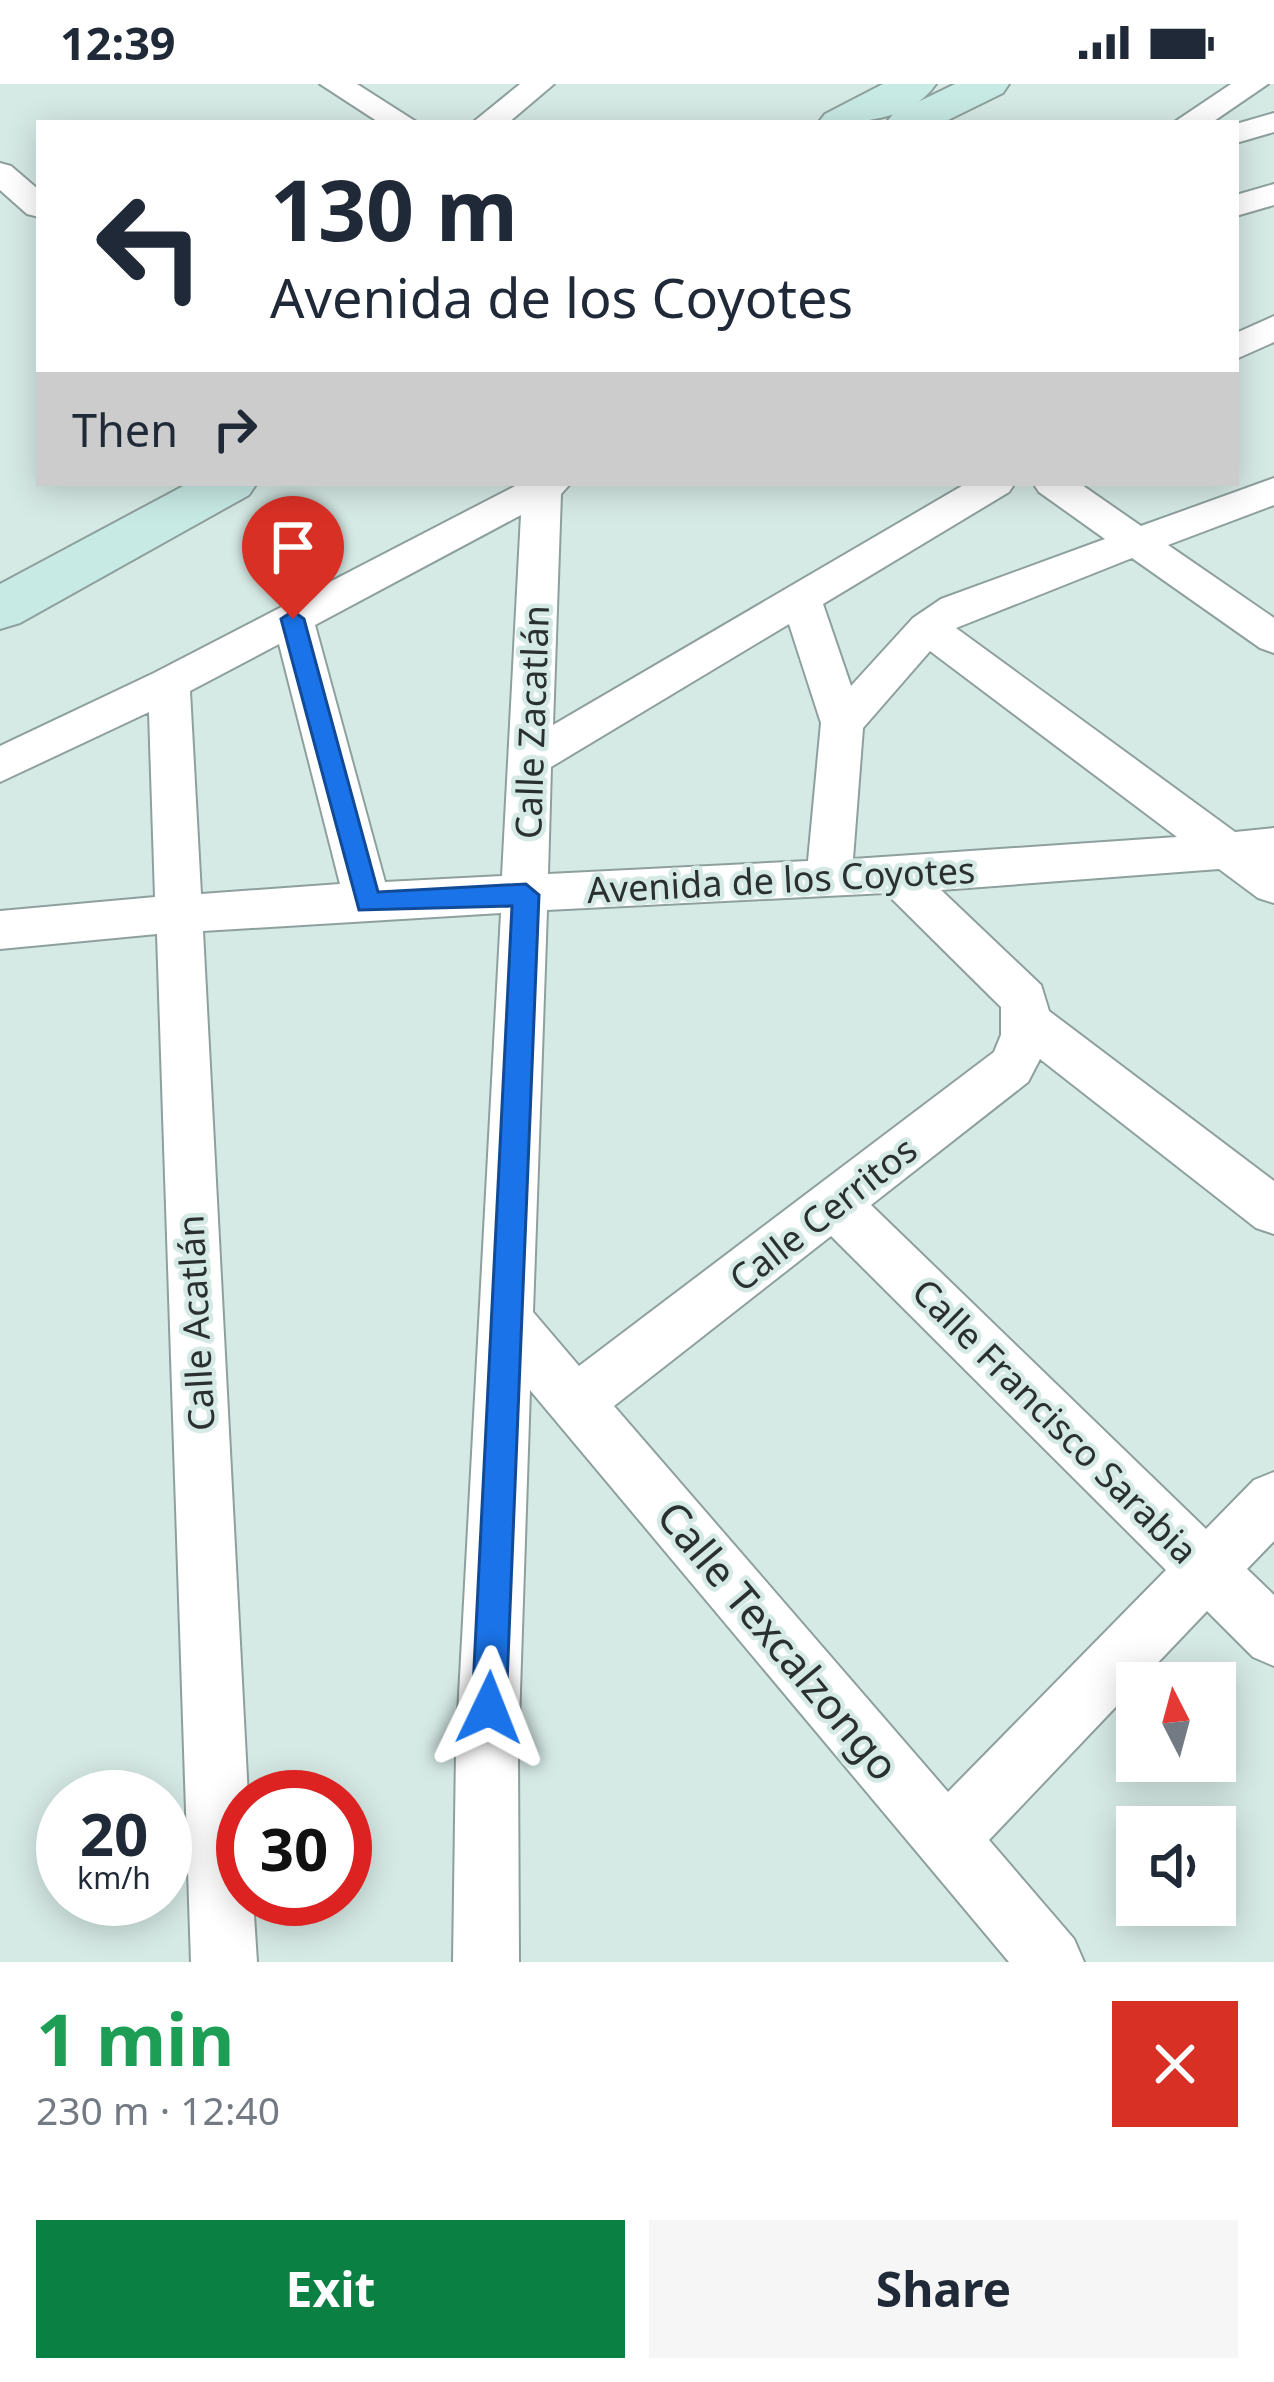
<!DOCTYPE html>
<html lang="en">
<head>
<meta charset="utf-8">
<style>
  :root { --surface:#fff; --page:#f6f6f7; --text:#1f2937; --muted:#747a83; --accent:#0b8043 }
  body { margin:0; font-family:"Noto Sans",sans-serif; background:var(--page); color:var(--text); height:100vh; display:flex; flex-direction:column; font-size:45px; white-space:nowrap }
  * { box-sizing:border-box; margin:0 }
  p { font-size:39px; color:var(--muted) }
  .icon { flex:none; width:66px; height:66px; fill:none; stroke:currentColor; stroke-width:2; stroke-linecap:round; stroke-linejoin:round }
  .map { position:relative; height:1878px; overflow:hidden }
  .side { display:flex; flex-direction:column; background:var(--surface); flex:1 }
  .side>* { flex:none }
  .hud { position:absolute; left:36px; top:36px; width:1203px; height:366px; border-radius:0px; box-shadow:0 6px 30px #0003; background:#fff; color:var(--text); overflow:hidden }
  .needle { width:78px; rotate:354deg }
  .fabs { position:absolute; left:1116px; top:1578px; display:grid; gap:24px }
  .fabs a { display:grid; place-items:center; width:120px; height:120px; border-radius:0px; background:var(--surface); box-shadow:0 6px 30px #0003; font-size:60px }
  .speed { position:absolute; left:36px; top:1686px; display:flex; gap:24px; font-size:60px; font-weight:700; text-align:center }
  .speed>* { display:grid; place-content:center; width:156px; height:156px; border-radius:50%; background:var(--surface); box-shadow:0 6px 30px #0003; line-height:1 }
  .speed small { font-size:30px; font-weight:400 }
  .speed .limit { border:18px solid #d22; background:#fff; color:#111 }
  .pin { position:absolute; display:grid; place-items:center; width:102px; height:102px; color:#fff; margin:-123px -51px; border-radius:50% 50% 50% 0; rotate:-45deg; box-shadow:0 0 12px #0007 }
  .pin .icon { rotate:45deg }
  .me { position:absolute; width:132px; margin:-66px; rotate:2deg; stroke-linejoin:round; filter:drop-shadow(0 0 9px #0008) }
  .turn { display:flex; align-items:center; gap:42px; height:252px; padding:0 36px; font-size:54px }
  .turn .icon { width:156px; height:156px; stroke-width:2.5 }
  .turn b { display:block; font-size:84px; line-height:102px }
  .then { display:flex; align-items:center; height:114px; padding:0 36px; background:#0003; gap:24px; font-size:45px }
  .round { display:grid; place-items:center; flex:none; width:126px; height:126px; border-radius:0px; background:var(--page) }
  .summary { display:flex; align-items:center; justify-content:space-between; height:204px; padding:0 36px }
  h1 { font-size:72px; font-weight:700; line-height:90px; color:#1e9e55 }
  .action { display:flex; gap:24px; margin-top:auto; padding:24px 36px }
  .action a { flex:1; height:138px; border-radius:0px; background:var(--accent); color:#fff; font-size:48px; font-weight:700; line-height:138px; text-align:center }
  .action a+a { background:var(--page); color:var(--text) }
  .status { display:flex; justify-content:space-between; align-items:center; height:84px; padding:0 60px; background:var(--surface); direction:ltr }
  .status svg { height:33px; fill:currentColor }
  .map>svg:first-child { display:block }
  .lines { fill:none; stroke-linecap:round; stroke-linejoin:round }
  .street-casing { stroke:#8ea09d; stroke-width:4 }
  .secondary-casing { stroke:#8ea09d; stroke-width:4 }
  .street { fill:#fff; fill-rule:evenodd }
  .secondary { fill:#c8eae5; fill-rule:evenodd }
  .route { fill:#1a73e8; stroke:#114b97; stroke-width:3 }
  .labels { text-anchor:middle; stroke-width:9; stroke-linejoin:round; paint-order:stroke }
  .street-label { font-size:36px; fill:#29302f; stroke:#d6eae5 }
  .near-street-label { font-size:42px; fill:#29302f; stroke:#d6eae5 }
</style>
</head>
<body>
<div class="status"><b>12:39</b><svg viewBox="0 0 49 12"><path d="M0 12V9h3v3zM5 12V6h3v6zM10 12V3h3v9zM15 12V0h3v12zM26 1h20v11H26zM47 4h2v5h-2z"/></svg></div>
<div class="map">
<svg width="1274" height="1878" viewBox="0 0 1274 1878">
  <rect width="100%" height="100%" fill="#d6eae5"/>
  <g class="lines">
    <defs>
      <g id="street">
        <polygon points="320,0 357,0 418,39 380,39"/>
        <polygon points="520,0 554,0 508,39 472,39"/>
        <polygon points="1231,0 1268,0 1211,39 1173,39"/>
        <polygon points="1274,29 1274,48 1236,59 1236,40"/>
        <polygon points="0,79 11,82 39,106 39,133 27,130 0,106"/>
        <polygon points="1274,100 1274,121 1236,132 1236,111"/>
        <polygon points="1274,232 1274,258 1236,275 1236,249"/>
        <path d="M1274,394V421L1168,461L1274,534V569L1260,564L1132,474L956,544L1235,748L1274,744V819L1258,814L1219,785L941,806L1041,901L1049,927L1274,1097V1150L1256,1144L1040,975L1028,998L871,1121L1206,1445L1254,1396L1274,1388V1457L1247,1485L1274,1511V1582L1253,1573L1207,1527L989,1756L1074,1855L1084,1878H1009L530,1306L518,1667L519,1878H453L456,1667L501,829L203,847L248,1713H243V1815H253L257,1878H191L157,850L0,865V827L155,813L149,628L0,698V662L154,589L521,399H571L561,410L553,641L967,399H1015L1009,408L823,520L851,602L913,534L941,515L1105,455L1039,408L1033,399H1079L1141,442ZM521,431L502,792L385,798L315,541ZM789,540L821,639L808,777L548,790L551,683ZM279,560L340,800L201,810L190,607ZM930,567L1177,753L853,775L863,644ZM886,809L1001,923V951L994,968L579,1282L533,1228L547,826ZM831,1152L1166,1486L948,1708L614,1322Z"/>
      </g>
      <g id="secondary">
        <path d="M883,0H936C911,37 858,39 818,39L825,30Z"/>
        <polygon points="955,0 1009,0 1003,9 942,39 886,39 893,30"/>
        <polygon points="189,399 257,399 249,411 20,539 0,545 0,500"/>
      </g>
    </defs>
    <use href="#street" class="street-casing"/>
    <use href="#secondary" class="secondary-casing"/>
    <use href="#street" class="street"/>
    <use href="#secondary" class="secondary"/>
  </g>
  <polygon class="route" points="293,527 304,535 378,808 526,800 539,811 506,1624 501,1636 489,1641 477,1636 472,1624 512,822 359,826 281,535"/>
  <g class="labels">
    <g class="street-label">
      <text transform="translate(532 638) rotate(-88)" y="13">Calle Zacatlán</text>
      <text transform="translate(781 796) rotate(-3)" y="13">Avenida de los Coyotes</text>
      <text transform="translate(823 1130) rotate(-38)" y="13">Calle Cerritos</text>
      <text transform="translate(196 1239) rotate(-93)" y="13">Calle Acatlán</text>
      <text transform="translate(1055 1337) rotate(45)" y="13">Calle Francisco Sarabia</text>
    </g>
    <g class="near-street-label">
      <text transform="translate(778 1557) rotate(50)" y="15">Calle Texcalzongo</text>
    </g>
  </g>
</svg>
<div class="fabs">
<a><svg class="needle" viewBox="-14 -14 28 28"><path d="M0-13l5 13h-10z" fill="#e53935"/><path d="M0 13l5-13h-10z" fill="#747a83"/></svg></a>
<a><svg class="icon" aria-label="sound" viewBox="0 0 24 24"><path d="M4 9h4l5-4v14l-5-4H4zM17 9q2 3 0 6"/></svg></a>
</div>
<div class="speed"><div>20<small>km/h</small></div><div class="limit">30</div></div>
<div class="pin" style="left:293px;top:535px;background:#d93025"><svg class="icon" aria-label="arrive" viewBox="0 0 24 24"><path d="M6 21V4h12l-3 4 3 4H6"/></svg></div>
<svg class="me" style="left:489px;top:1624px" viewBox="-20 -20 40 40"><path d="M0-17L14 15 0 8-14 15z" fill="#1a73e8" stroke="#fff" stroke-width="4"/></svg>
<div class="hud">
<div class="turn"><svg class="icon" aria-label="left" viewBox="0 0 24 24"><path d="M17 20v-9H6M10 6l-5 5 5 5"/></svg><div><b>130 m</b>Avenida de los Coyotes</div></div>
<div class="then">Then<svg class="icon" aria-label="right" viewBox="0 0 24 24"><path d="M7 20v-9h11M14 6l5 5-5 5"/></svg></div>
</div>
</div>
<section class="side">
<div class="summary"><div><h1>1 min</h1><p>230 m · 12:40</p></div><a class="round" style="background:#d93025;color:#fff"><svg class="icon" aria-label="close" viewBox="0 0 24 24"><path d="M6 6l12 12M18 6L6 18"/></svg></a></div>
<div class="action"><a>Exit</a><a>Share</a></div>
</section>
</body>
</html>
